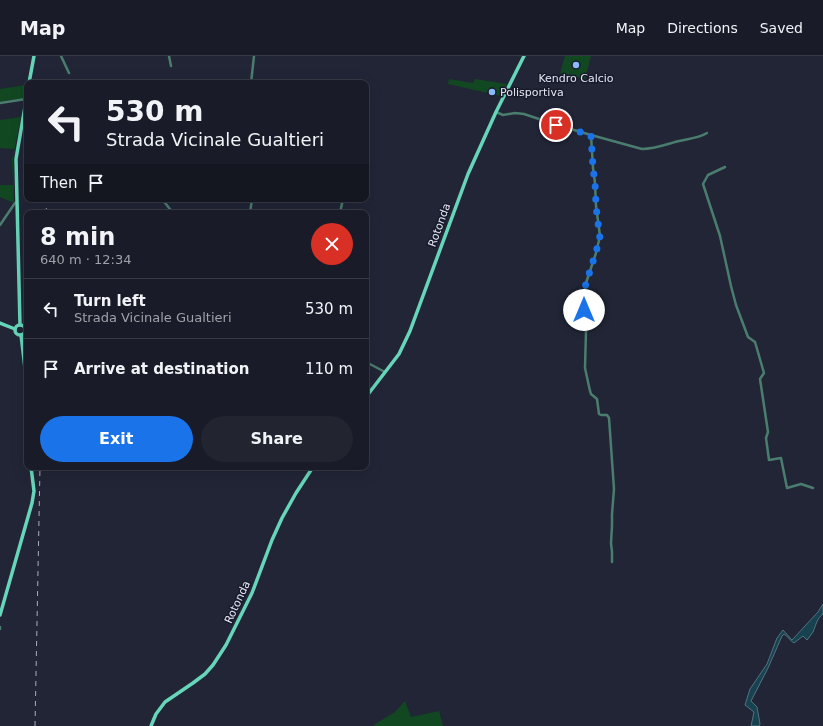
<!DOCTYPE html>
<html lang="en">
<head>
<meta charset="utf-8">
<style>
  :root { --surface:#191c28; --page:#222530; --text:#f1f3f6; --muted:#9fa1a8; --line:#373a45; --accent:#1a73e8 }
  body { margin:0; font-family:"DejaVu Sans",sans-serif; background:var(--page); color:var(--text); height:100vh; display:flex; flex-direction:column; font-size:15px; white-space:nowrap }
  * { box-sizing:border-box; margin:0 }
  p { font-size:13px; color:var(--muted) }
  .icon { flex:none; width:22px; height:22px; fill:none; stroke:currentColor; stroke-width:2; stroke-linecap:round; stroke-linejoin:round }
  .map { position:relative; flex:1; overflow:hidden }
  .drawer { position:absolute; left:24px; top:154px; width:345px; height:260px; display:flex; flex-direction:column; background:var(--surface); border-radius:8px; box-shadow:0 4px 16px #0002,0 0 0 1px var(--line) }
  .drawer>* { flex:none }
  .top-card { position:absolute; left:24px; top:24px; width:345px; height:122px; border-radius:8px; box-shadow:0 4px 16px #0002,0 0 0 1px var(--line); background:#191c28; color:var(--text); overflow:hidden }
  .pin { position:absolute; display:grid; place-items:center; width:34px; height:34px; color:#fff; margin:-17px; border:2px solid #fff; border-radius:50%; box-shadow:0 1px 4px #0007 }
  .me { position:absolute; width:44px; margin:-22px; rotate:0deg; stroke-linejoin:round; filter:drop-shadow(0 0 3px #0008) }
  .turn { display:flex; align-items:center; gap:14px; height:84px; padding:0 16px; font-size:18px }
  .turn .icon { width:52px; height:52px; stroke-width:2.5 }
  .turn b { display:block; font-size:28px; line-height:34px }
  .then { display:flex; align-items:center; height:38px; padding:0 16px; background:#0003; gap:8px; font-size:15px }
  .round { display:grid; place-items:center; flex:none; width:42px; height:42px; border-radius:21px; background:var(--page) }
  .summary { display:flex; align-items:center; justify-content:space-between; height:68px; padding:0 16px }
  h1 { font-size:24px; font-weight:600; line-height:30px }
  .cta { display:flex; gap:8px; margin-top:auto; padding:8px 16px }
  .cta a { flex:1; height:46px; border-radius:24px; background:var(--accent); color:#fff; font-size:16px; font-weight:600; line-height:46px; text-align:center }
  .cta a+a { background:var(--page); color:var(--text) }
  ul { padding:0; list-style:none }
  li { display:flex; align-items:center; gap:12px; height:60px; padding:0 16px; border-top:1px solid var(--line) }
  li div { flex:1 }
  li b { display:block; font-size:15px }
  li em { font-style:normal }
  header { display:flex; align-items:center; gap:24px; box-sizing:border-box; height:56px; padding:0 20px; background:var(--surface); border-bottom:1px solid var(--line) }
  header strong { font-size:19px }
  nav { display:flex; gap:22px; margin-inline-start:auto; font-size:14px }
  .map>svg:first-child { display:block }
  .green { fill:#114821 }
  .water { fill:#17424f; stroke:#547380 }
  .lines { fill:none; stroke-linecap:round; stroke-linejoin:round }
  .minor { stroke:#4b7d6f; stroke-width:2.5 }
  .major { stroke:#67d5b9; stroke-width:3.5 }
  .rail { stroke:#a9acba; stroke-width:1; stroke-dasharray:5 5; stroke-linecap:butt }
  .route { stroke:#1a73e8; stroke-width:7; stroke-dasharray:0 12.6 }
  .poi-dot { fill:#8bb9fc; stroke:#181b2c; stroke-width:1.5 }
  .labels { text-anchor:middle; stroke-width:3; stroke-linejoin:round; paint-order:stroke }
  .poi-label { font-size:11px; fill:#e3e6f2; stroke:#181b2c }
  .street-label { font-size:11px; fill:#e3e6f2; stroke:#181b2c }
</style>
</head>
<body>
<header>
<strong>Map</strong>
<nav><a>Map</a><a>Directions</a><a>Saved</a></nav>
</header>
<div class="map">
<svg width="823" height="670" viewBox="0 0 823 670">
  <rect width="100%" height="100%" fill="#212536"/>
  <g class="green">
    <polygon points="565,0 591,0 585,23 560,17"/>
    <polygon points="449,23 473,27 475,23 507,28 501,40 448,28"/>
    <polygon points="26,29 24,43 8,44 0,46 0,33"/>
    <polygon points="21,61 13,101 14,147 0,141 0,129 13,129 12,103 14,93 0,92 0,64"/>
    <polygon points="405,645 411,661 439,655 443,670 374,670 375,668 395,656"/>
  </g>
  <path class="water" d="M823,548V558C817,562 816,569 813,576C811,579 809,581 807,584L803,580L794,587C790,585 788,580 784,578L782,580L768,612L751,645L757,651L760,668L759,670H751L754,656L745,649L750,633L767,608L777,582L783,574L792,584L818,556Z"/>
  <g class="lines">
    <g class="minor">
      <polyline points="61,0 69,17"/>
      <polyline points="169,0 171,10"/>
      <polyline points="251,27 254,0"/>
      <polyline points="0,47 26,43"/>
      <polyline points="496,56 503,59 515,57 524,58 557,69 591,79 593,112 595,127 596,150 600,180 596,197 586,227 584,240 586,275 585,312 590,335 591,338 597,343 599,358 601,359 607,359 609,362 614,433 612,458 612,470 611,487 612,496 612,506"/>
      <path d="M591,79L642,93C655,93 667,88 679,85C688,83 699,82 707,77"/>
      <polyline points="725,111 708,119 703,128 720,180 731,230 736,249 748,281 755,286 764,317 760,323 768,376 766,382 769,404 781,402 787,432 801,428 813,432"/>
      <polyline points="162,143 173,157"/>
      <polyline points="250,157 252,143"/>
      <polyline points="340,157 343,143"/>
      <polyline points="0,169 15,147 17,146"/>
      <polyline points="366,306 385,316"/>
      <polyline points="0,573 0,571"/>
    </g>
    <g class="major">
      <polyline points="29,27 34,0"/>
      <polyline points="0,267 15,273"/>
      <polyline points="20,269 16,103 27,39"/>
      <circle cx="20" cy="274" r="5"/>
      <polyline points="21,279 25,312 27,362"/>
      <polyline points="366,341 399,298 410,275 468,118 496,56 524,0"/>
      <polyline points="0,559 32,447 34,435 31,411"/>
      <polyline points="151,670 156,658 165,646 193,627 205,618 213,609 226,589 252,537 272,484 282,462 296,437 313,411"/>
    </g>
    <g class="rail">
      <polyline points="46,157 47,143"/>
      <polyline points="35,670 40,411"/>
    </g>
  </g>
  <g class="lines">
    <polyline class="route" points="556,69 591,79 593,112 595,127 596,150 600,183 584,234 584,254"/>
  </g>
  <g class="poi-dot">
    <circle cx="576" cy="9" r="4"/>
    <circle cx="492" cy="36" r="4"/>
  </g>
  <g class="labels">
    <g class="poi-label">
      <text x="576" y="26">Kendro Calcio</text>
      <text x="500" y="40" text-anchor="start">Polisportiva</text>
    </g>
    <g class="street-label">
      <text transform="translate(439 169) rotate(-70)" y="4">Rotonda</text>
      <text transform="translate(237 546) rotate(-65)" y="4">Rotonda</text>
    </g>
  </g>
</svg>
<div class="pin" style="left:556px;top:69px;background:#d93025"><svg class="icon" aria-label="arrive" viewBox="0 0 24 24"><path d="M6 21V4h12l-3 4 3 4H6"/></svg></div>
<svg class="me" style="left:584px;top:254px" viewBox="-20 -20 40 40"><circle r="19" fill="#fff"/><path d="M0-13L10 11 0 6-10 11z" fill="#1a73e8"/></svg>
<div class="top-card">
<div class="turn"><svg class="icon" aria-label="left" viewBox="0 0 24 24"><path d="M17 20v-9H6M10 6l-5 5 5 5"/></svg><div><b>530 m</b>Strada Vicinale Gualtieri</div></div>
<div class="then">Then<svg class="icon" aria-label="arrive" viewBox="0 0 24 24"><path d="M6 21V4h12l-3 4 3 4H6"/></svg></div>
</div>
<section class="drawer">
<div class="summary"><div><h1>8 min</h1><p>640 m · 12:34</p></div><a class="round" style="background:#d93025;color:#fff"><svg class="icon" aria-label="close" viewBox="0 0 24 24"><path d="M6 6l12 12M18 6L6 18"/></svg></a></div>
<ul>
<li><svg class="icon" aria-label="left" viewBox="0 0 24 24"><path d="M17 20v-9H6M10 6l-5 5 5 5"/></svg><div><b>Turn left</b><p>Strada Vicinale Gualtieri</p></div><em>530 m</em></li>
<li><svg class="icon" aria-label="arrive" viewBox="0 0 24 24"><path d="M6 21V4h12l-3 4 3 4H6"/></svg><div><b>Arrive at destination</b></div><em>110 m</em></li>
</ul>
<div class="cta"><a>Exit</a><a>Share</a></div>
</section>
</div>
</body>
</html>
